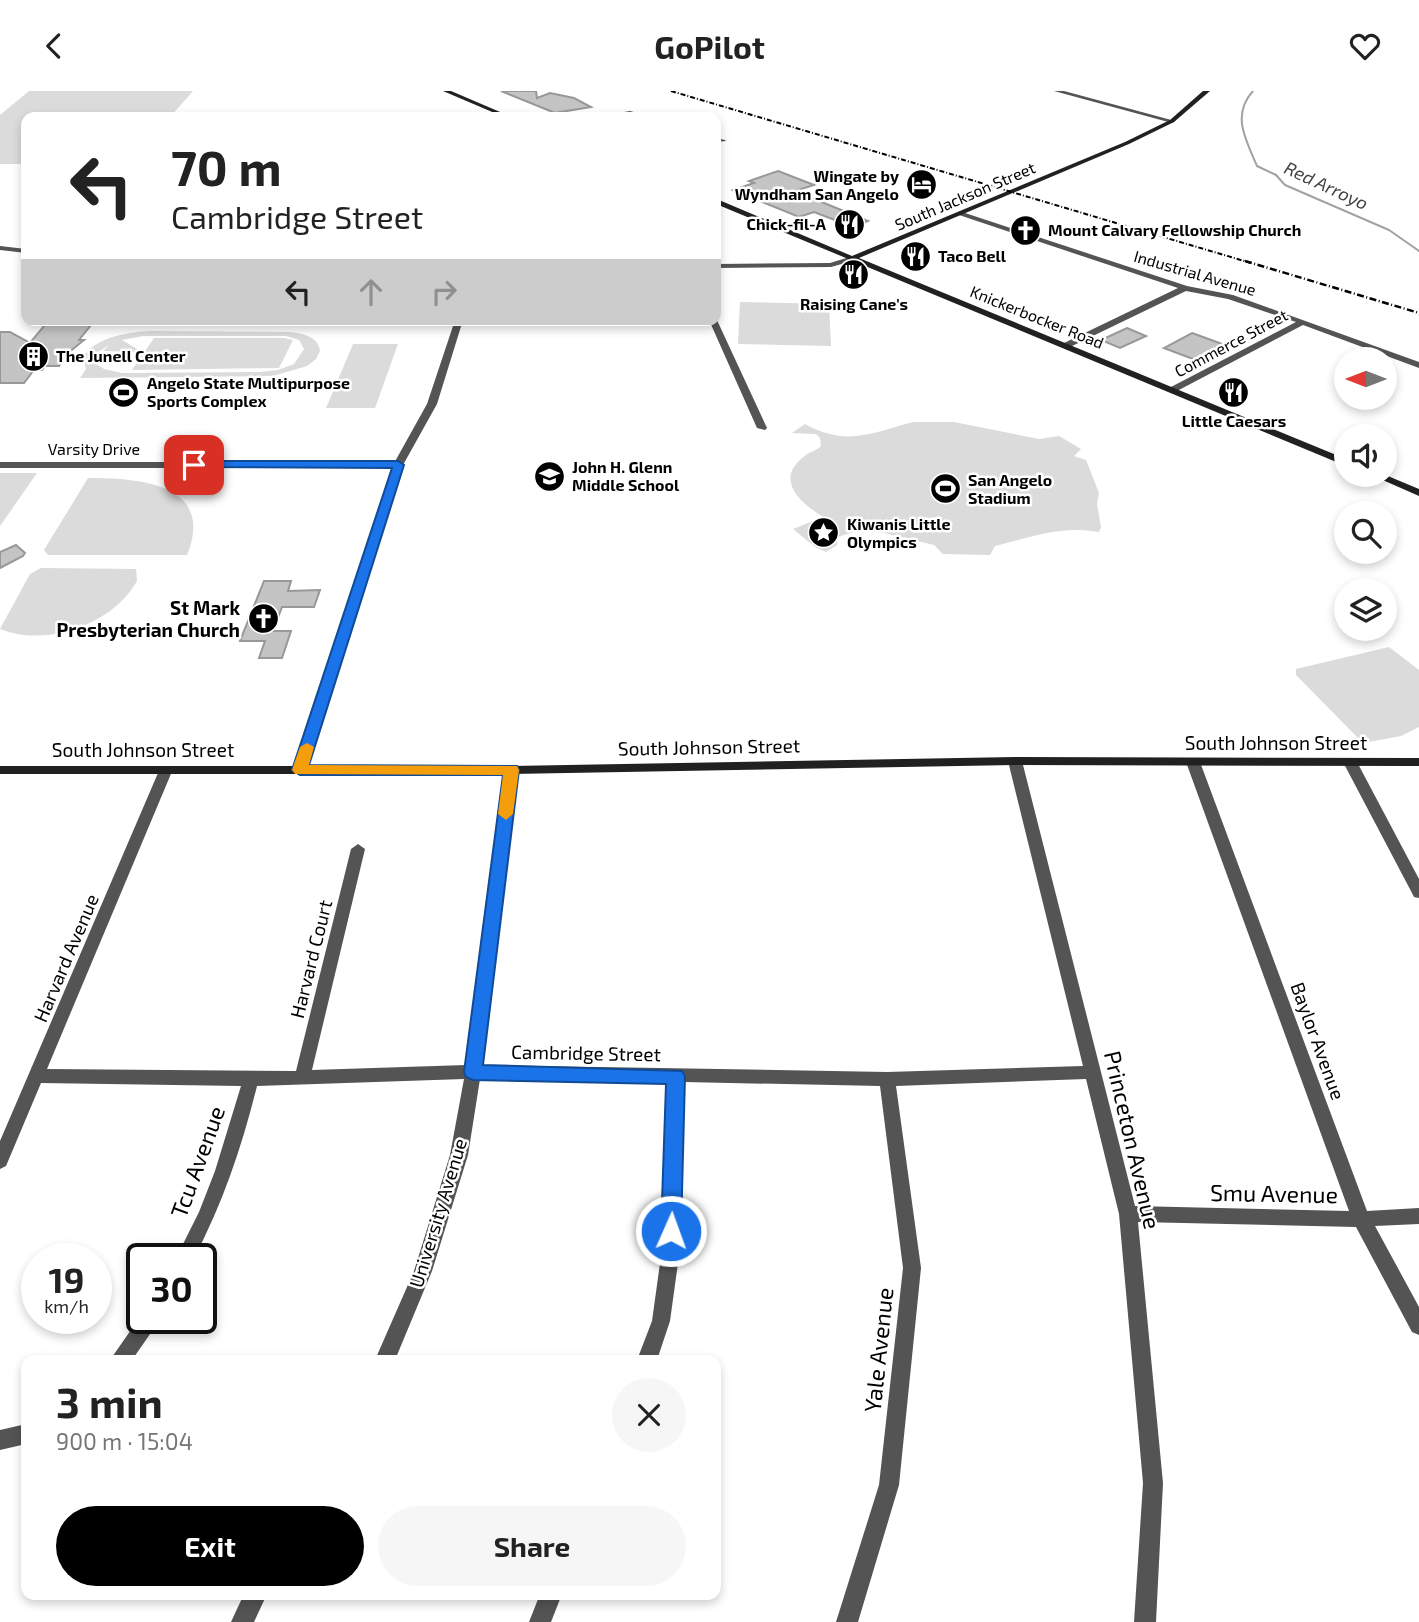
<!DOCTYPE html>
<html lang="en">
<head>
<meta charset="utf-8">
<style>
  :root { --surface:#fff; --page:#f6f6f6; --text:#222; --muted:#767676; --accent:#000 }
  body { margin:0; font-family:"Exo 2",sans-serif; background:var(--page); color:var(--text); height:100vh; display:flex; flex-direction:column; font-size:26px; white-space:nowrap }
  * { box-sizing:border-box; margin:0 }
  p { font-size:23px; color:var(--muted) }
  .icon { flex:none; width:38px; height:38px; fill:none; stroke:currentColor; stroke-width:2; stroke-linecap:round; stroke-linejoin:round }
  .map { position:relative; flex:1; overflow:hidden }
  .sheet { position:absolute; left:21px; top:1264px; width:700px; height:245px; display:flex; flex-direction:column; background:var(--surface); border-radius:14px; box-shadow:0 4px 10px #0003 }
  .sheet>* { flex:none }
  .guide { position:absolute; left:21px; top:21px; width:700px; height:214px; border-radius:14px; box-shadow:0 4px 10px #0003; background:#fff; color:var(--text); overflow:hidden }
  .needle { width:46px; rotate:270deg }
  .buttons { position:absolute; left:1334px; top:256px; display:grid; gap:14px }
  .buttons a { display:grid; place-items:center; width:63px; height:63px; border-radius:50%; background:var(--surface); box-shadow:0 4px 10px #0003; font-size:35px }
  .speed { position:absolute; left:21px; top:1152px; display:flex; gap:14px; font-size:35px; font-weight:700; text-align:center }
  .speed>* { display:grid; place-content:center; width:91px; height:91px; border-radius:50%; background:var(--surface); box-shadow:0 4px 10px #0003; line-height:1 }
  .speed small { font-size:18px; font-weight:400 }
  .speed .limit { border:4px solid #111; border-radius:10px; background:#fff; color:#111 }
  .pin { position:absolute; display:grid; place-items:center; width:60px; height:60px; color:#fff; margin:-30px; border-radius:14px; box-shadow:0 4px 10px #0006 }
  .me { position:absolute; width:77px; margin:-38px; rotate:2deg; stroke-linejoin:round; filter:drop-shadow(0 0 5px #0008) }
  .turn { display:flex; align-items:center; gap:24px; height:147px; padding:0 35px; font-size:32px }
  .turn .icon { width:91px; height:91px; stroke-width:2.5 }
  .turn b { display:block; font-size:49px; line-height:60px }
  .lanes { display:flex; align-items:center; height:66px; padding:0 35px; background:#0003; justify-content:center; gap:35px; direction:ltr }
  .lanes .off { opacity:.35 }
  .round { display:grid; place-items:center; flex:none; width:74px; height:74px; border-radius:37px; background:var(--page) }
  .head { display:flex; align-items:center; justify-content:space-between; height:119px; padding:0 35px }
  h1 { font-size:42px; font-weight:700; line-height:52px }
  .action { display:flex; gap:14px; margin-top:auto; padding:14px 35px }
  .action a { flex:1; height:80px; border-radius:42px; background:var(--accent); color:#fff; font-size:28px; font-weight:700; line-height:80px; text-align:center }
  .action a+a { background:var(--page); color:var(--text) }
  header { display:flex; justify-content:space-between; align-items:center; height:91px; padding:0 35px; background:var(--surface); font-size:32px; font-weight:700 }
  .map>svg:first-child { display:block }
  .green { fill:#dbdbdb; fill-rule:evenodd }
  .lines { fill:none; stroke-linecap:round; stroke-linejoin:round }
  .stream { stroke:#a2a2a2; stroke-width:2 }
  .building { fill:#c4c4c4; stroke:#989898; stroke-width:2 }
  .minor { fill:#545454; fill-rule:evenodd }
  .tertiary { fill:#545454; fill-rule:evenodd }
  .secondary { fill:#212121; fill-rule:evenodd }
  .rail-far1 { stroke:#000; stroke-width:2; stroke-dasharray:5 2 1 2; stroke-linecap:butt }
  .rail { stroke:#000; stroke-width:2.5; stroke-dasharray:7 2.5 1 2.5; stroke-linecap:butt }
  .route { fill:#1a73e8; stroke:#114b97; stroke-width:2 }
  .slow { fill:#f59e0b }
  .labels { text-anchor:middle; stroke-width:5; stroke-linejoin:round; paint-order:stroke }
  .far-poi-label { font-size:16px; font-weight:bold; fill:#000; stroke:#fff; text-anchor:start }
  .far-street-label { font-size:16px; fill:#000; stroke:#fff }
  .far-water-label { font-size:18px; font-style:italic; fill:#434343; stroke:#fff }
  .poi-label { font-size:19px; font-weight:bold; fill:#000; stroke:#fff; text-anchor:end }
  .street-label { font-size:19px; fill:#000; stroke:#fff }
  .near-street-label { font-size:23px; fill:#000; stroke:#fff }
</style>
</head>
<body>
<header><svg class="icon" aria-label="back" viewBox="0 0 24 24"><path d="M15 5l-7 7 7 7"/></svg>GoPilot<svg class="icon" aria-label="heart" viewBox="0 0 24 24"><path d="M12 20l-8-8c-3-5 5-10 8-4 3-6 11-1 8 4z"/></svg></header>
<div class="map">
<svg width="1419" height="1531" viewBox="0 0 1419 1531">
  <rect width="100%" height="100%" fill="#fff"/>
  <g class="green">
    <polygon points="29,0 193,0 170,26 26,26 26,73 0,73 0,24"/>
    <polygon points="740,211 829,213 831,255 738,253"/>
    <path d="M148,240L291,241C303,243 318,245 320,260L316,268L307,275L273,285L80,287L86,278L83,266C97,246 125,242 148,240ZM143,245H286L299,249L304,258L294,273L278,279L260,281L122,282L104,278L95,272L97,262L109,254L103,260L136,261L139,259L122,249Z"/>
    <polygon points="154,247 284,247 293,249 279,277 132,279"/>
    <polygon points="353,253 398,253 375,317 326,317"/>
    <path d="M913,331H954L1039,348L1059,345L1081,358L1074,365L1086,369L1099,402L1097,413L1101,436L1099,441C1059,434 1033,446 995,455L990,464L943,463L934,454L884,442L860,439L838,446L837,454L826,461L815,456L793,438L823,426C801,412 772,388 806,364C811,360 816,360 821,355L820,347L816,343L792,342L805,333C847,356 871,342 913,331Z"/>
    <polygon points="0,382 37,382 0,435"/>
    <path d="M88,387C138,387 216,392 187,464H48L44,459Z"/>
    <path d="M41,477L136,478L137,490C113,533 47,557 0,538L30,483Z"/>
    <polygon points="1389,556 1419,579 1419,636 1401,645 1363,652 1296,584 1296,578"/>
  </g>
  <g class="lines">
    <path class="stream" d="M1253,0C1231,24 1246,49 1257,75L1276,84L1285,94L1389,139L1419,160"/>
  </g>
  <g class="building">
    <polygon points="501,0 536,0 537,7 550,2 574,7 591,16 555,22"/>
    <polygon points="778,80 814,94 795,100 868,130 853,136 814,121 799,126 733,99 754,92 749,90"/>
    <polygon points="49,229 95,229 79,249 84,249 68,262 59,275 45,275 42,279 34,279 24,292 0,292 0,241 10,241 30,252"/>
    <polygon points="1127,237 1146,245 1120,257 1101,249"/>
    <polygon points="1192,242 1225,254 1198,270 1164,257"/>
    <polygon points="16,454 25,462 23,465 0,477 0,461"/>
    <polygon points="264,490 291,490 288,500 320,499 314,516 282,516 273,540 291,540 282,567 259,567 265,550 240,550"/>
  </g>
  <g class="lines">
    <g class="minor">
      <polygon points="1054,0 1064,0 1175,30 1172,32"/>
      <polygon points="630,20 652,26 630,24 593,26"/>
      <polygon points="716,47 725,49 726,50 716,51"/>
      <polygon points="959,120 1187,195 1233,204 1419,271 1419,277 1303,234 1175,301 1169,301 1169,297 1296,231 1228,208 1186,200 1070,256 1064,256 1064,252 1178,197 959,124"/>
      <polygon points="716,227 767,337 765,339 757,337 709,229 716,229"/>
      <polygon points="0,371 398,371 403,374 398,377 0,377"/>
      <path d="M1015,666L1022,670L1135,1115L1349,1120L1186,671L1193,667L1200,671L1367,1120L1419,1117V1133L1375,1135L1419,1216V1244L1412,1241L1356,1136L1138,1131L1163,1392L1156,1531H1134L1143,1392L1119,1123L1086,988L896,995L921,1177L899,1394L858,1531H836L879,1394L903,1177L880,995L684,991L679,1165L670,1230L657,1269H637L652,1230L661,1165L668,991L480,988L468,1064L432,1180L395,1269H375L414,1180L450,1064L464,988L257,995C242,1055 223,1112 194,1167H176L199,1121L215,1080L241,995L41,992L6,1075L0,1078V1050L161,675H171L173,678L47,978L296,980L351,758L358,753L365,758L312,979L466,974L504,679L511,675L518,679L482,974L887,981L1083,975L1008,670Z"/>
      <polygon points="1350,667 1357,671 1419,788 1419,807 1414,806 1412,802 1343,671"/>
      <polygon points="142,1223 142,1227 159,1227 157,1233 132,1269 110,1269"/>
      <polygon points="26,1333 26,1353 0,1359 0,1339"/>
      <polygon points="244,1503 267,1503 254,1531 231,1531"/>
      <polygon points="540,1503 562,1503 551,1531 529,1531"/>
    </g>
    <g class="tertiary">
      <polygon points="0,155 26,158 26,162 0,159"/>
      <polygon points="853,165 857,167 856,169 831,176 716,177 716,173 830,172"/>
      <polygon points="455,229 463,229 437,313 403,374 307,679 305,682 295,682 293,679 393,374 427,313"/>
    </g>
    <g class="secondary">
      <polygon points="443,0 451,0 512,26 504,26"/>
      <polygon points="1203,0 1210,0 1174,31 1129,53 859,167 1346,368 1346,375 716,113 716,109 719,109 852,165 1125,51 1170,29"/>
      <polygon points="1369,383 1383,383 1419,398 1419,405"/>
      <polygon points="1015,666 1419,667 1419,675 1015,674 511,683 0,683 0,675 511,675"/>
    </g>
    <polyline class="rail-far1" points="671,0 1251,172"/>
    <polyline class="rail" points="1245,170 1419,222"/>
  </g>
  <polygon class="route" points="194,370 398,370 404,374 309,674 517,675 519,679 483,974 682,980 685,985 681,1140 678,1146 671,1149 664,1146 661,1140 666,993 473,989 466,986 464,981 503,684 300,684 292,679 392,377 190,376 188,374"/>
  <polygon class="slow" points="307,652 314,656 309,674 517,675 519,679 513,723 506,729 498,723 503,684 295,683 292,679 300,656"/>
  <defs>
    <symbol id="hotel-disc" viewBox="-11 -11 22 22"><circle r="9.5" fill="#000" stroke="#fff"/><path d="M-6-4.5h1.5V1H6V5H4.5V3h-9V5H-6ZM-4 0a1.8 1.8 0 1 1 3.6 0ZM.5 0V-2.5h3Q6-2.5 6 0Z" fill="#fff"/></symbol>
    <symbol id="restaurant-disc" viewBox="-11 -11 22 22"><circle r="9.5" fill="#000" stroke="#fff"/><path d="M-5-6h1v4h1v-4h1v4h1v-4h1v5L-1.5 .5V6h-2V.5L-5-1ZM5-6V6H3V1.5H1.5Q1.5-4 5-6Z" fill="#fff"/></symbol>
    <symbol id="church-disc" viewBox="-11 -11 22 22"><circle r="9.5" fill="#000" stroke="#fff"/><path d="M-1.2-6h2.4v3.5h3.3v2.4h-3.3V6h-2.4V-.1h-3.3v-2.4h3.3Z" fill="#fff"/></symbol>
    <symbol id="building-disc" viewBox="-11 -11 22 22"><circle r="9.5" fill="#000" stroke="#fff"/><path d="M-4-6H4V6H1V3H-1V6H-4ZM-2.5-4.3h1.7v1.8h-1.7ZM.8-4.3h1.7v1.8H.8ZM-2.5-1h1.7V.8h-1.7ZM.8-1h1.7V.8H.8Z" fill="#fff"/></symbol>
    <symbol id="stadium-disc" viewBox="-11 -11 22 22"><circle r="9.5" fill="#000" stroke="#fff"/><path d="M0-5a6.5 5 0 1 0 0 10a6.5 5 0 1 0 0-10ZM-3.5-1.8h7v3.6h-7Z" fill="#fff"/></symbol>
    <symbol id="school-disc" viewBox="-11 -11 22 22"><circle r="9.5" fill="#000" stroke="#fff"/><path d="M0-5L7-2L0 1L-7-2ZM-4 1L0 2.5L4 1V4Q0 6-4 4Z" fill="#fff"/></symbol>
    <symbol id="sight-disc" viewBox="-11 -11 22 22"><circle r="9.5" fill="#000" stroke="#fff"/><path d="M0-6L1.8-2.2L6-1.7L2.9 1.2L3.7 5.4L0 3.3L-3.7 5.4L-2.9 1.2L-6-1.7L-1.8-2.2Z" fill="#fff"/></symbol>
  </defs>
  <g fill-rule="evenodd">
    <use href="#hotel-disc" x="904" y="76" width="35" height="35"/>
    <use href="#restaurant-disc" x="832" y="116" width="35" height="35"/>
    <use href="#church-disc" x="1008" y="122" width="35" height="35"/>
    <use href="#restaurant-disc" x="898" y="148" width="35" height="35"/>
    <use href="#restaurant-disc" x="836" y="166" width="35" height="35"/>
    <use href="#building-disc" x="16" y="248" width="35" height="35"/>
    <use href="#stadium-disc" x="106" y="284" width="35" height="35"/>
    <use href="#restaurant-disc" x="1216" y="284" width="35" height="35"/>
    <use href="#school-disc" x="532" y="368" width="35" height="35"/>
    <use href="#stadium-disc" x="928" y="380" width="35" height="35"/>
    <use href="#sight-disc" x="806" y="424" width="35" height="35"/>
    <use href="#church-disc" x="246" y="510" width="35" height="35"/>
  </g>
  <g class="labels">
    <g class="far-poi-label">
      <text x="899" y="91" text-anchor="end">Wingate by<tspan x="899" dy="18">Wyndham San Angelo</tspan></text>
      <text x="826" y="139" text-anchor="end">Chick-fil-A</text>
      <text x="1048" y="145">Mount Calvary Fellowship Church</text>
      <text x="938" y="171">Taco Bell</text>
      <text x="854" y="219" text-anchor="middle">Raising Cane's</text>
      <text x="56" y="271">The Junell Center</text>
      <text x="147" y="298">Angelo State Multipurpose<tspan x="147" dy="18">Sports Complex</tspan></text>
      <text x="1234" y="336" text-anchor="middle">Little Caesars</text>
      <text x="572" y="382">John H. Glenn<tspan x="572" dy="18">Middle School</tspan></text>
      <text x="968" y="395">San Angelo<tspan x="968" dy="18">Stadium</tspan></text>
      <text x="847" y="439">Kiwanis Little<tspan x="847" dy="18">Olympics</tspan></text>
    </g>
    <g class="far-street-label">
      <text transform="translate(965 105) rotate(-23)" y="6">South Jackson Street</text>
      <text transform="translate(1195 182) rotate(16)" y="6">Industrial Avenue</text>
      <text transform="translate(1037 226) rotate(22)" y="6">Knickerbocker Road</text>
      <text transform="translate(1231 252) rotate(-28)" y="6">Commerce Street</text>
      <text x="94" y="364">Varsity Drive</text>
    </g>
    <g class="far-water-label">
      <text transform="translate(1326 95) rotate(25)" y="6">Red Arroyo</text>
    </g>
    <g class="poi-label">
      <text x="240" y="524">St Mark<tspan x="240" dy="22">Presbyterian Church</tspan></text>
    </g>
    <g class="street-label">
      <text x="1276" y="659">South Johnson Street</text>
      <text transform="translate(709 656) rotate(-1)" y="7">South Johnson Street</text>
      <text x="143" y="666">South Johnson Street</text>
      <text transform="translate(66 867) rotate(-67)" y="7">Harvard Avenue</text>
      <text transform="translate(311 868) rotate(-76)" y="7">Harvard Court</text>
      <text transform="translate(1318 950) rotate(70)" y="7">Baylor Avenue</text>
      <text transform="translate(586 962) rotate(1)" y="7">Cambridge Street</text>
      <text transform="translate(438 1122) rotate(-73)" y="7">University Avenue</text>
    </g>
    <g class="near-street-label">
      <text transform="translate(1132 1049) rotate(77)" y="8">Princeton Avenue</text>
      <text transform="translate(198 1071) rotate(-70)" y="8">Tcu Avenue</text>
      <text transform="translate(1274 1103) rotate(1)" y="8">Smu Avenue</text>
      <text transform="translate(879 1259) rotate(-84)" y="8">Yale Avenue</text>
    </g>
  </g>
</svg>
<div class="buttons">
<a><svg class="needle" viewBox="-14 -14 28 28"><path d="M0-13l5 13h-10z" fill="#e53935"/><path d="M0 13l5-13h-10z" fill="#767676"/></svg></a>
<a><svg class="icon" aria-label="sound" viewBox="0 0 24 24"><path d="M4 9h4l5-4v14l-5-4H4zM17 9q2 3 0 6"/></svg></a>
<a><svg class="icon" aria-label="search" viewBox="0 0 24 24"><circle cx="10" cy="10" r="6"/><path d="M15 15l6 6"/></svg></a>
<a><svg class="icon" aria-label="layers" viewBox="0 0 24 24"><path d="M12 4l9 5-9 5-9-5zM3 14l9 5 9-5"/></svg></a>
</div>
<div class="speed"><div>19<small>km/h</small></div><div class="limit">30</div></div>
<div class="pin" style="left:194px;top:374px;background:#d93025"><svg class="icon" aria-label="arrive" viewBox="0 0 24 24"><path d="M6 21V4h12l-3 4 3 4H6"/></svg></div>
<svg class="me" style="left:671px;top:1140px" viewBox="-20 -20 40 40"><circle r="17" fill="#1a73e8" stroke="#fff" stroke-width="3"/><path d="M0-11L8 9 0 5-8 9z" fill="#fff"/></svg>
<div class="guide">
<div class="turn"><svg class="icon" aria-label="left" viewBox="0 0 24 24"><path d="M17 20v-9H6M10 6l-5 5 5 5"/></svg><div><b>70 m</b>Cambridge Street</div></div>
<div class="lanes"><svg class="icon" aria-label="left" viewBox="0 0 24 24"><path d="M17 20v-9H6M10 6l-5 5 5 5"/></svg><svg class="icon off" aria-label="ahead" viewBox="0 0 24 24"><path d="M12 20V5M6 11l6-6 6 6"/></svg><svg class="icon off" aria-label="right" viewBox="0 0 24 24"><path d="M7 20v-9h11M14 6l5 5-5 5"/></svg></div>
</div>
<section class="sheet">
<div class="head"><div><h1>3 min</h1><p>900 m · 15:04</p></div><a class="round"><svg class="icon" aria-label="close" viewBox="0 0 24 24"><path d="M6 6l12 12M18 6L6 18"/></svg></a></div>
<div class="action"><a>Exit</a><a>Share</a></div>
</section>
</div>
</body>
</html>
